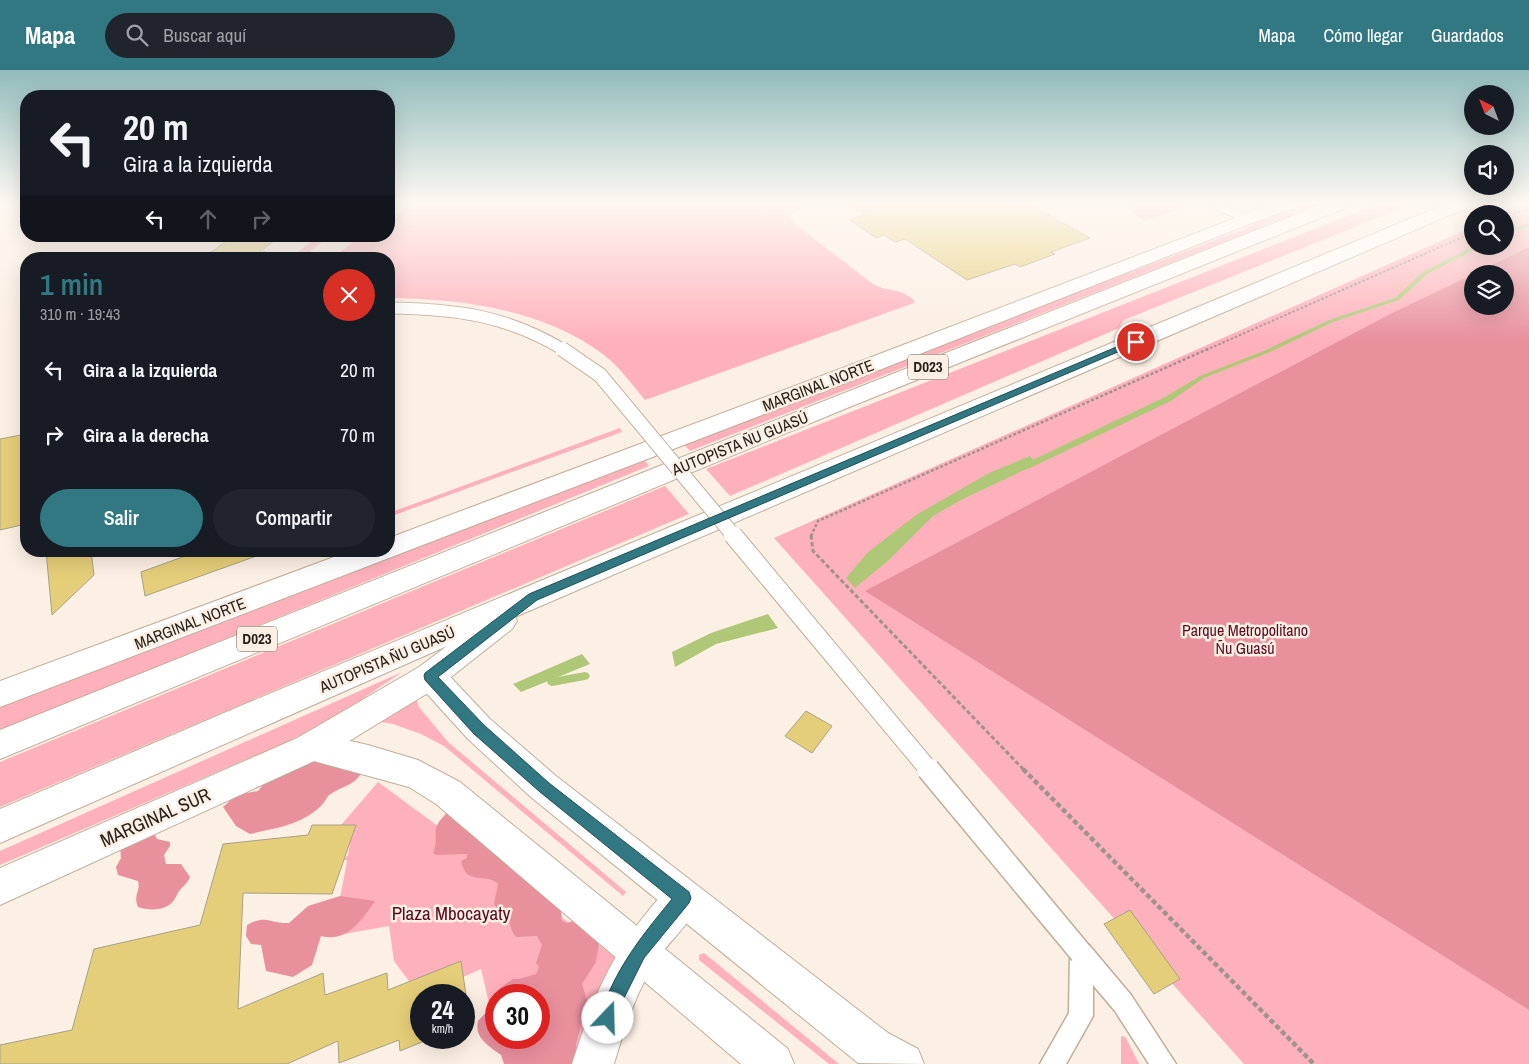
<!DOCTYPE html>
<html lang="es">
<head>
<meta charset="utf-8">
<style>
  :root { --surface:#171b24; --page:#20242c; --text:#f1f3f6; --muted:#9ea1a6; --accent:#317882 }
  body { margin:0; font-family:"Archivo Narrow",sans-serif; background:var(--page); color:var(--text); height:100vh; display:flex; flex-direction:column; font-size:19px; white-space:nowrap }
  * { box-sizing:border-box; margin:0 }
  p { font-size:16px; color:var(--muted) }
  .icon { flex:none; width:28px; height:28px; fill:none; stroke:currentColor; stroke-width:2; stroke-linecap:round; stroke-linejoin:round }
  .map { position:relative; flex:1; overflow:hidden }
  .panel { position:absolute; left:20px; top:182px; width:375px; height:305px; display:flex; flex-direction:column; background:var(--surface); border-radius:20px; box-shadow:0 5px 20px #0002 }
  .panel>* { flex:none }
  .banner { position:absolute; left:20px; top:20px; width:375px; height:152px; border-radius:20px; box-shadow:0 5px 20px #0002; background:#171b24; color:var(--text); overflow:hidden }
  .needle { width:32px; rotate:318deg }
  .fabs { position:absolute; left:1464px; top:15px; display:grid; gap:10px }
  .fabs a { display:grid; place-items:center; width:50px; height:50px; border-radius:50%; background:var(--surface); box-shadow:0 5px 20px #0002; font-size:25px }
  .speed { position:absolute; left:410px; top:914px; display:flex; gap:10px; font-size:25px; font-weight:700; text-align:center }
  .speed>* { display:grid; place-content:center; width:65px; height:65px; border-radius:50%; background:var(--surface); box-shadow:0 5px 20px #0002; line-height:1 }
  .speed small { font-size:12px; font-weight:400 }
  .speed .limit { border:8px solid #d22; background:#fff; color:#111 }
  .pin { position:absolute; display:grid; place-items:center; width:42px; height:42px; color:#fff; margin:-21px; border:2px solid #fff; border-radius:50%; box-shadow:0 1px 5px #0007 }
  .me { position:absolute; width:55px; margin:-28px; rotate:21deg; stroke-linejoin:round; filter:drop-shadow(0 0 4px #0008) }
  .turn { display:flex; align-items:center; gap:18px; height:105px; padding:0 20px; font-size:22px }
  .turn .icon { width:65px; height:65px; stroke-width:2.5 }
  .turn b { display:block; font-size:35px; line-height:42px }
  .lanes { display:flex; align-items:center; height:48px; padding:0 20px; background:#0003; justify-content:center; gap:25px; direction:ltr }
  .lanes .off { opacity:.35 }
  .round { display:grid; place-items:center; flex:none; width:52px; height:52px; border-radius:26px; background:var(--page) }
  .overview { display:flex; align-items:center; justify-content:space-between; height:85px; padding:0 20px }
  h1 { font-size:30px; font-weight:600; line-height:38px; color:var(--accent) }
  .action { display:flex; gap:10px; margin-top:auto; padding:10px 20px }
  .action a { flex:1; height:58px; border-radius:30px; background:var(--accent); color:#fff; font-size:20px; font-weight:600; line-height:58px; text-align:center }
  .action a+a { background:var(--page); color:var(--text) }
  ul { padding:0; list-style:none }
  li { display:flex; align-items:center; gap:15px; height:65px; padding:0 20px }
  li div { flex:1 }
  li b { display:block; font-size:19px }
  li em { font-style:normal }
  header { display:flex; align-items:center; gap:30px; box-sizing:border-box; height:70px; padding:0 25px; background:var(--accent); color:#fff }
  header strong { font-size:24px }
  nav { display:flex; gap:28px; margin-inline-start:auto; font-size:18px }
  .search { width:350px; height:45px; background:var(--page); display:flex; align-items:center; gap:12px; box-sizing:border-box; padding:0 18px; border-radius:28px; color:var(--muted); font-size:19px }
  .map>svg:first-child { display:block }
  .green { fill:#feb1bb; fill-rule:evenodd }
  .forest { fill:#e9909d; fill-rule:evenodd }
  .water { fill:#afc878 }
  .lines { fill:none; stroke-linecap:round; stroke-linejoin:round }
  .stream { fill:#afc878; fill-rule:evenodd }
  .building { fill:#e5ce79; stroke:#a7a188 }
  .service-casing { stroke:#c1ad99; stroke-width:3 }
  .minor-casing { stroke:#c1ad99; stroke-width:2 }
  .secondary-casing { stroke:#c1ad99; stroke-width:2 }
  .motorway-casing { stroke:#c1ad99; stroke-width:2 }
  .path-far3 { stroke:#9f948a; stroke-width:2; stroke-dasharray:2.5 2; stroke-linecap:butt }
  .path-far2 { stroke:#9f948a; stroke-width:2.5; stroke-dasharray:3 2; stroke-linecap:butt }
  .path-far1 { stroke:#9f948a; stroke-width:3; stroke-dasharray:4.5 2.5; stroke-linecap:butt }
  .path { stroke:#9f948a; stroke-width:4.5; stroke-dasharray:5 3; stroke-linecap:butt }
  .service { fill:#fff; fill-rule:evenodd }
  .minor { fill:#fff; fill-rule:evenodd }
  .secondary { fill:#fff; fill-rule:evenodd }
  .motorway { fill:#fff; fill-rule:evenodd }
  .service-bridge-far3-casing { stroke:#c1ad99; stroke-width:13; stroke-linecap:butt }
  .service-bridge-far2-casing { stroke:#c1ad99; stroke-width:16; stroke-linecap:butt }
  .service-bridge-far1-casing { stroke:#c1ad99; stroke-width:20; stroke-linecap:butt }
  .service-bridge-casing { stroke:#c1ad99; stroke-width:25; stroke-linecap:butt }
  .service-bridge-far3 { stroke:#fff; stroke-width:11 }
  .service-bridge-far2 { stroke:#fff; stroke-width:14 }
  .service-bridge-far1 { stroke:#fff; stroke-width:18 }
  .service-bridge { stroke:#fff; stroke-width:22 }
  .route { fill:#317882; stroke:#204e54 }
  .labels { text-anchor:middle; stroke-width:5; stroke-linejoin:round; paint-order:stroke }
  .shield { fill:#fcefe3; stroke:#665d54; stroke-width:1 }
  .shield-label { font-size:15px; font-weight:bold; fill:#261f17 }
  .street-label { font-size:16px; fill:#261f17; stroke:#fcefe3 }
  .park-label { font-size:16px; fill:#5a0a22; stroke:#fcefe3 }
  .near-street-label { font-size:19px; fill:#261f17; stroke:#fcefe3 }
  .near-park-label { font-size:19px; fill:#5a0a22; stroke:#fcefe3 }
</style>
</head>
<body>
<header>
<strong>Mapa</strong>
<div class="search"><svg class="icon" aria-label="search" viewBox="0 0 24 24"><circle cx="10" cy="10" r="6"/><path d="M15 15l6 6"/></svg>Buscar aquí</div>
<nav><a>Mapa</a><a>Cómo llegar</a><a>Guardados</a></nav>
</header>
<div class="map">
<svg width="1529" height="994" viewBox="0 0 1529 994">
  <rect width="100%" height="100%" fill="#fcefe3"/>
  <g class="green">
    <path d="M417,132H802L800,139L791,145V151L873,214C890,223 898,217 914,230V233L645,330C632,315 620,297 604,285C544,239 462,229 389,228V189H331L361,166H389V148Z"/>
    <polygon points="1129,132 1172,132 1184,138 1145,151 1131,142 1133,136"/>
    <polygon points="1307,132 1327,132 690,381 682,372 1244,159 1255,151"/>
    <polygon points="1383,132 1417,132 1124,250 1119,258 730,426 706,399"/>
    <path d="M1529,132V994H1244L774,468L1472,157V176H1505V144H1502ZM1472,204H1505V236H1472Z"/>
    <polygon points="318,166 329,166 301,189 289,189"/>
    <polygon points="620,358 622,362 389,447 389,443"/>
    <polygon points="641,386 649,396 0,661 0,636"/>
    <polygon points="665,416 689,444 0,737 0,692"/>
    <polygon points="402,602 333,649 282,674 0,795 0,781"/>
    <polygon points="416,628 419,637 448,672 626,822 623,826 444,676 421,664 393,654 381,652"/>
    <polygon points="378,712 617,888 570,994 539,968 539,925 496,925 495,959 481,899 420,926 394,891 389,856 333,866 347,791 344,789 348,785 350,774 335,762"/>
    <polygon points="704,883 839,994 829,994 699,890 699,885"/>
    <polygon points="1123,966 1126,968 1139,994 1121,994 1121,967"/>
  </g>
  <g class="forest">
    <polygon points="1529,177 1529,940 865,521 1394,242 1472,205 1472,236 1505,236 1505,204 1474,204"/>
    <path d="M319,680L364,698C355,718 343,714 328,726C326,729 324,733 321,736C301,755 276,758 250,764L236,756L223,737L236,725L258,721L272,704Z"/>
    <path d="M448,742L561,840L562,851L567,853L582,848L599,873L596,892L582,914L587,930L576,975L584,994H504L501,985C489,976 474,968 478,951L492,936L500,918L513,909H519L536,904L539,897L536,893L542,875L537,866L516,867C511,862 512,857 508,851C504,846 499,842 494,834L498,814C487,802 466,817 461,791L467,788V784L436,785L433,783C441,763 427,761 448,742ZM496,925H539V968H496Z"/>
    <path d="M154,763L157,769L170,772V776L164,785L166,794H181L190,807C188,813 184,815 180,820C177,823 177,826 174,830C167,841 149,841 138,837C133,825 141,820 138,811L118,805L116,797L121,788L120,775Z"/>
    <path d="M340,826L375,831C362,850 347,873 321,866L312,895L293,907L266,901L261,875L251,874L246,866L247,855C267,844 270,854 289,853L308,836Z"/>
  </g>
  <g class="water">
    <polygon points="1030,386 1037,394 963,429 933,446 889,490 855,518 846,508 868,482 916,445 989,403"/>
    <polygon points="768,544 778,558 716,574 675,597 672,582 711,563"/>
    <polygon points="582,584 590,594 521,622 513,614"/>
  </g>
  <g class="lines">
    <g class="stream">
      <polygon points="1529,153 1529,157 1505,165 1505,161"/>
      <polygon points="1474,176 1482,176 1427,204 1399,230 1333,252 1270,282 1204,308 1171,331 1028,399 1022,399 1021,397 1022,395 1165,327 1200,306 1266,280 1329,250 1395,228 1423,202"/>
      <polygon points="585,602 588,603 590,606 588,609 585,610 552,616 549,615 547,612 549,609 552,608"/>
    </g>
  </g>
  <g class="building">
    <polygon points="846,132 1025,132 1090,168 1051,182 1055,184 1020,197 1015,194 967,210 905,169 895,172 884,165 876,168 850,150 865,145"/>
    <polygon points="233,166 280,166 251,189 202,189"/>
    <polygon points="26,364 26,454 0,460 0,369"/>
    <polygon points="46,481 91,481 94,505 52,545"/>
    <polygon points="199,481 261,481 262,484 145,526 141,502"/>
    <polygon points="806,641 832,656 812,683 785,666"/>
    <polygon points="312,755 356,755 332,824 243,823 238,939 323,903 325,925 387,903 388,920 461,891 470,952 464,954 464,925 421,925 421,968 432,968 400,981 399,970 339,993 338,971 287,994 0,994 0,975 72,960 94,879 200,855 223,774 308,765"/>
    <polygon points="1130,840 1180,909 1154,924 1104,854"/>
  </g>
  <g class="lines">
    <defs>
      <g id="service">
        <polygon points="1218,133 1250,147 1251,149 1242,151 1214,138 1214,134"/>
        <polygon points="1081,872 1089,875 1131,925 1176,994 1149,994 1115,941 1093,915 1093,946 1066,994 1040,994 1069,943 1070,883 1073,875"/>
      </g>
      <g id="minor">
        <polygon points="1246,144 1252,145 1255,149 1252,153 864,306 0,637 0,611 350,481 389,481 389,468 848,296"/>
        <polygon points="311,662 323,667 327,677 323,687 0,835 0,798"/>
        <path d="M683,809L696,815L702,828C691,855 667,872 652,897C634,928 624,960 614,994H572C592,932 607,891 649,840C660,827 667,816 683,809Z"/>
      </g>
      <g id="secondary">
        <polygon points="430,593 441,597 490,649 556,706 888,963 918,979 924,994 858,993 532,728 468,669 419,615 415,606 419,597"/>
        <polygon points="311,662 368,675 418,690 460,712 788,979 794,994 741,994 436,734 409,717 299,687 295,677 299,667"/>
      </g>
      <g id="motorway">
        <polygon points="1277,132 1301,132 1299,136 1252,153 1240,153 1237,149 1240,145"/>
        <polygon points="1328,132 1352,132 1350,136 847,338 0,689 0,660 662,395"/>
        <polygon points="1450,132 1473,132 1471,136 515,547 517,551 512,559 441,615 323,687 311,692 299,687 295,677 299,667 419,597 447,576 0,773 0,739 245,634"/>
      </g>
    </defs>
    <use href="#service" class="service-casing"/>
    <use href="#minor" class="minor-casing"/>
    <use href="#secondary" class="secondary-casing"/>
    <use href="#motorway" class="motorway-casing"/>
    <g class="path-far3">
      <polyline points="1505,148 1529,138"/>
      <polyline points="263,182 286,185"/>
      <polyline points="1206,280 1472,163"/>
    </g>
    <polyline class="path-far2" points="811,466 818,451 1208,279"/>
    <polyline class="path-far1" points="811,465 813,481 1024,700"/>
    <polyline class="path" points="1023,699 1314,994"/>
    <use href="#service" class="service"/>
    <use href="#minor" class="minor"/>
    <use href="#secondary" class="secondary"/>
    <use href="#motorway" class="motorway"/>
    <defs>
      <path id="service-bridge-far3" d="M389,238C456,239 506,245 564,280"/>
      <polyline id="service-bridge-far2" points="562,279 600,305 734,466"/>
      <polyline id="service-bridge-far1" points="733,465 929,700"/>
      <polyline id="service-bridge" points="928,699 1081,883"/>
    </defs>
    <use href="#service-bridge-far3" class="service-bridge-far3-casing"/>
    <use href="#service-bridge-far2" class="service-bridge-far2-casing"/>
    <use href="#service-bridge-far1" class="service-bridge-far1-casing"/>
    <use href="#service-bridge" class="service-bridge-casing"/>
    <use href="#service-bridge-far3" class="service-bridge-far3"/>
    <use href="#service-bridge-far2" class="service-bridge-far2"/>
    <use href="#service-bridge-far1" class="service-bridge-far1"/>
    <use href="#service-bridge" class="service-bridge"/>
  </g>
  <linearGradient id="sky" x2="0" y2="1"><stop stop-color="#91bcbb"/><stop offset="0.49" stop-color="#fef8f2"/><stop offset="1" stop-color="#fef8f2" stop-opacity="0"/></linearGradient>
  <rect width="1529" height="271" fill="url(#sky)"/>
  <path class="route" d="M1133,270L1141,272L537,530L438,607L484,655L549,713L689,822L691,828L689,833L644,888L620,936L614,954L608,957L602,954L599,948C615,899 640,868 672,829L540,722L474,664L425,610L424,606L425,603L529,524Z"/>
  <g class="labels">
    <g class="shield">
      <rect x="908" y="284.5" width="40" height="25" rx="4"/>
      <rect x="237" y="556.5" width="40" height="25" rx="4"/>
    </g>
    <g class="shield-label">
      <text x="928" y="302">D023</text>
      <text x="257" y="574">D023</text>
    </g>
    <g class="street-label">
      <text transform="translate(818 315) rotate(-21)" y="6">MARGINAL NORTE</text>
      <text transform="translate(740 373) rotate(-22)" y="6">AUTOPISTA ÑU GUASÚ</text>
      <text transform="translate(190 553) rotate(-21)" y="6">MARGINAL NORTE</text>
      <text transform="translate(387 589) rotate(-23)" y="6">AUTOPISTA ÑU GUASÚ</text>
    </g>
    <g class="park-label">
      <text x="1245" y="566">Parque Metropolitano<tspan x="1245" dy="18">Ñu Guasú</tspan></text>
    </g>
    <g class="near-street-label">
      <text transform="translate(155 747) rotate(-24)" y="7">MARGINAL SUR</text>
    </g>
    <g class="near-park-label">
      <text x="451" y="850">Plaza Mbocayaty</text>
    </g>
  </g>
</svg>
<div class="fabs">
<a><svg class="needle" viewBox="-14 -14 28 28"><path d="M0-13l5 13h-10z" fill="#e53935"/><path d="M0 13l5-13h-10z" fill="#9ea1a6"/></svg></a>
<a><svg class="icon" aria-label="sound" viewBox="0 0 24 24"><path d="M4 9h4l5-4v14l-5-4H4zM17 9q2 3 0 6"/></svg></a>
<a><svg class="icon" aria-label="search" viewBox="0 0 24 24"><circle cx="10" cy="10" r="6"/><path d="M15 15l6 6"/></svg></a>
<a><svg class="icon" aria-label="layers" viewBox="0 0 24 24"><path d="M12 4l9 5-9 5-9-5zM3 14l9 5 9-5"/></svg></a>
</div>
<div class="speed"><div>24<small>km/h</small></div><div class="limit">30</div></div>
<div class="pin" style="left:1136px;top:272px;background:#d93025"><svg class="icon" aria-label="arrive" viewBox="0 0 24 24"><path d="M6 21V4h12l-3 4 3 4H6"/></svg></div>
<svg class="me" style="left:608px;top:948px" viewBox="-20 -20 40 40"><circle r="19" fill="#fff"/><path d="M0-13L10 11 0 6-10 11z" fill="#317882"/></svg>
<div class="banner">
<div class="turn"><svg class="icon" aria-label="left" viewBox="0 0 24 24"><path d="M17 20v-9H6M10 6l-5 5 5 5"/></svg><div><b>20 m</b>Gira a la izquierda</div></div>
<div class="lanes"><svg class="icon" aria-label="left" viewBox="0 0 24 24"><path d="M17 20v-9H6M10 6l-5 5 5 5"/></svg><svg class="icon off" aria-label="ahead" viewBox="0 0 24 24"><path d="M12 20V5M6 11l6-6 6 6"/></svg><svg class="icon off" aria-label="right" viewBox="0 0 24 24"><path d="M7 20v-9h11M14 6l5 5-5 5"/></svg></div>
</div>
<section class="panel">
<div class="overview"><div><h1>1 min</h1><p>310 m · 19:43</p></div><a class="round" style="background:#d93025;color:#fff"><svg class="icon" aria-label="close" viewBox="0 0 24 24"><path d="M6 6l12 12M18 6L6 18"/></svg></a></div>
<ul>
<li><svg class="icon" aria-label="left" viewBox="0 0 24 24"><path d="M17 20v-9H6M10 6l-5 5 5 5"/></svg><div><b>Gira a la izquierda</b></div><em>20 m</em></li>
<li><svg class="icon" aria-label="right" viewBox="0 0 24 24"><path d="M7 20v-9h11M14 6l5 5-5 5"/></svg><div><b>Gira a la derecha</b></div><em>70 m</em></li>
</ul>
<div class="action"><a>Salir</a><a>Compartir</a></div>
</section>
</div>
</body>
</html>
